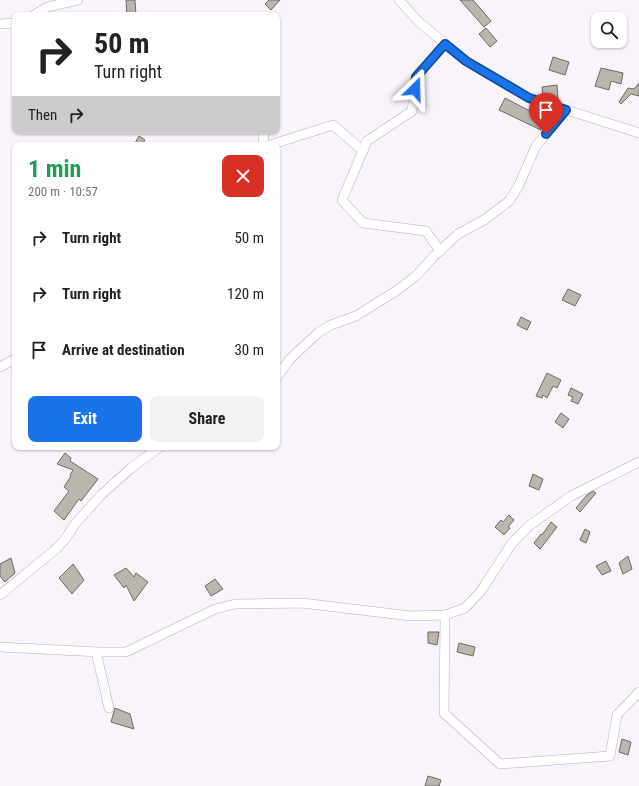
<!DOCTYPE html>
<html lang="en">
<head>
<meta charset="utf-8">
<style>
  :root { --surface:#fff; --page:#f2f2f2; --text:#222; --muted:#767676; --accent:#1a73e8 }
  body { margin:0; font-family:"Roboto Condensed",sans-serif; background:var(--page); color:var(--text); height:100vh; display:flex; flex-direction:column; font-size:15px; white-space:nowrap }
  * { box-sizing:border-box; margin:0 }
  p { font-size:13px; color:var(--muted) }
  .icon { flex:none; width:22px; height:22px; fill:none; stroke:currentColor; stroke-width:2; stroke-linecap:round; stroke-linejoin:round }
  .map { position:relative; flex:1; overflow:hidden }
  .sheet { position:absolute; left:12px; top:142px; width:268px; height:308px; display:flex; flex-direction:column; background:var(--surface); border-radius:8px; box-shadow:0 1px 3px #0004 }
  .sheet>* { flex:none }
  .hud { position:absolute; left:12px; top:12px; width:268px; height:122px; border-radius:8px; box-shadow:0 1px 3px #0004; background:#fff; color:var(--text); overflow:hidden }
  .controls { position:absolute; left:591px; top:12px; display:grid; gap:8px }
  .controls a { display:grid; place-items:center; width:36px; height:36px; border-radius:8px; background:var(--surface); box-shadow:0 1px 3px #0004; font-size:20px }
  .pin { position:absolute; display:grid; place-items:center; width:34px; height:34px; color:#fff; margin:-41px -17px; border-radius:50% 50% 50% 0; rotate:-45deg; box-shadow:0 0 4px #0007 }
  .pin .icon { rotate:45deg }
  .me { position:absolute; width:44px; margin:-22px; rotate:22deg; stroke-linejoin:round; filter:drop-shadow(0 0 3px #0008) }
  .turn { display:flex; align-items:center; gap:14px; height:84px; padding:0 16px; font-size:18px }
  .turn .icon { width:52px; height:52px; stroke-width:2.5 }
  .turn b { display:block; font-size:28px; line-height:34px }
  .then { display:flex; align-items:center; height:38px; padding:0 16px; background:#0003; gap:8px; font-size:15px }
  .round { display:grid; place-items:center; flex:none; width:42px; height:42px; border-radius:8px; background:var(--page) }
  .headline { display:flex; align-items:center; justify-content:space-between; height:68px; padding:0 16px }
  h1 { font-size:24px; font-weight:700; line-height:30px; color:#1e9e55 }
  .primary-button { display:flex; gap:8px; margin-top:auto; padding:8px 16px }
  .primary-button a { flex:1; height:46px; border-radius:8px; background:var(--accent); color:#fff; font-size:16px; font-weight:700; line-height:46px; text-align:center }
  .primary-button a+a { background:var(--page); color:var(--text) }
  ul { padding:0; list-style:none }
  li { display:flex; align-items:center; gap:12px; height:56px; padding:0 16px }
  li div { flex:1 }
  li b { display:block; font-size:15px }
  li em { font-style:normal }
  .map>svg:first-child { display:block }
  .building { fill:#bab5ad; stroke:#6f6a63 }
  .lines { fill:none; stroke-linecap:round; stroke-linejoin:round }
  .street-casing { stroke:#b4afb7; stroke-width:10 }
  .street { stroke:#fff; stroke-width:9 }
  .route-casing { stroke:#114b97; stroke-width:10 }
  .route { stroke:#1a73e8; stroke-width:7 }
</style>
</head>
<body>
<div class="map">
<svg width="639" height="786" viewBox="0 0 639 786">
  <rect width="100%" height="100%" fill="#f9f3fb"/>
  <g class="building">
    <polygon points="126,0 135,0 136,15 127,15"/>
    <polygon points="269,0 280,0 271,10 265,4"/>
    <polygon points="460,0 473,0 491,21 484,27"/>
    <polygon points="486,28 497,41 490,47 479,34"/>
    <polygon points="553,57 569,62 565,75 549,70"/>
    <polygon points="601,68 623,73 621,84 611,81 609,90 595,86"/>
    <polygon points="639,83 639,96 631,94 621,104 619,102 628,88 634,89"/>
    <polygon points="557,85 558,99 552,99 543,96 542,87"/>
    <polygon points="505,98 547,120 541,130 499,110"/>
    <polygon points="139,136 145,140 142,145 134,145"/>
    <polygon points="568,289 581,295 575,306 562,300"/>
    <polygon points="521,317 531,322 527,330 517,325"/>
    <polygon points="547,373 561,380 557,388 553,386 547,398 543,395 542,398 536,396"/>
    <polygon points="571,388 583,394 578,404 571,401 573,397 568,395"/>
    <polygon points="561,413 569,419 563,428 555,422"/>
    <polygon points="65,453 71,458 70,461 98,479 81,501 79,499 64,520 54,511 69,491 64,487 71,476 70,475 73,470 57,464"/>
    <polygon points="533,474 543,479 539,490 529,486"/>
    <polygon points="593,491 596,493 580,512 576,508 587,495"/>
    <polygon points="509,515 514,520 508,527 510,528 504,535 495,527 501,520 503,522"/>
    <polygon points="551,522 557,527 540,549 534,543 541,534 542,535"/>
    <polygon points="585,529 590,532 586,543 580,540"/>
    <polygon points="628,556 632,569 623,574 619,563"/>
    <polygon points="11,558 15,573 5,582 0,576 0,564"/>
    <polygon points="606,561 611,571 602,575 596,566"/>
    <polygon points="73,564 84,580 72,594 59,578"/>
    <polygon points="126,568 134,577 136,573 148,582 134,601 126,585 124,588 114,575"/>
    <polygon points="215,579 223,589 211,596 205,586"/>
    <polygon points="428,632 439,632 437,645 428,643"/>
    <polygon points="459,643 475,647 473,656 457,652"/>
    <polygon points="115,708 130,714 134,729 111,722"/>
    <polygon points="622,739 631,742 628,755 619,752"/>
    <polygon points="428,776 441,780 439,786 425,786"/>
  </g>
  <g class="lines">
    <defs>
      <g id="street">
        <polyline points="399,0 419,22 466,61 529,98 639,133"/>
        <polyline points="34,15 47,7 78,0"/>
        <polyline points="0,24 15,23"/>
        <polyline points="263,145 264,131"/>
        <polyline points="270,145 333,125 363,151"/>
        <polyline points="440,251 426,231 363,223 342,200 367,141 412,111 416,77 445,44"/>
        <polyline points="0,367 15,359"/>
        <polyline points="277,377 290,359 319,332 331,325 356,316 396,291 416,276 434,256 458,234 484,220 509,201 518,187 536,146 566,110"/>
        <polyline points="0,595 57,548 66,538 75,524 101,495 131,468 160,447"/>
        <polyline points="445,615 444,713 500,764 610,756 617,715 639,692"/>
        <polyline points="0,647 99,652 126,652 215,609 235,604 302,603 411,616 445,615 465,608 481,591 512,543 530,525 571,496 639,462"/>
        <polyline points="96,652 109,708"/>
      </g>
    </defs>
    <use href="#street" class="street-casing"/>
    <use href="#street" class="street"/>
  </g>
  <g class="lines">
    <defs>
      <polyline id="route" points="415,89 416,77 445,44 466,61 529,98 566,110 546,134"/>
    </defs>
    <use href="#route" class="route-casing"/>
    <use href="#route" class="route"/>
  </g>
</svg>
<div class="controls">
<a><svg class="icon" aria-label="search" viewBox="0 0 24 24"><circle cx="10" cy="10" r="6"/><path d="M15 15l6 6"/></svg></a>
</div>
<div class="pin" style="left:546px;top:134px;background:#d93025"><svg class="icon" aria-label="arrive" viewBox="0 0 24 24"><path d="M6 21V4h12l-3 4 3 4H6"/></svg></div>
<svg class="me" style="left:415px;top:89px" viewBox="-20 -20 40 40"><path d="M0-17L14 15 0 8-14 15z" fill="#1a73e8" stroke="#fff" stroke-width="4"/></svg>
<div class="hud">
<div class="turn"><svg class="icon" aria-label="right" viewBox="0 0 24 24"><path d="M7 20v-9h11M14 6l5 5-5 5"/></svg><div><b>50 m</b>Turn right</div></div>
<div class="then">Then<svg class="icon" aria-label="right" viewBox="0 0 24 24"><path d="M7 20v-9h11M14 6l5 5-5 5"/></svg></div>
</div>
<section class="sheet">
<div class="headline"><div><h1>1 min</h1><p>200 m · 10:57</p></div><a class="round" style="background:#d93025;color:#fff"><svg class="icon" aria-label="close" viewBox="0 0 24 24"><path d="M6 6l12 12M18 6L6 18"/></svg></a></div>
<ul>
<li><svg class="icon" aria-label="right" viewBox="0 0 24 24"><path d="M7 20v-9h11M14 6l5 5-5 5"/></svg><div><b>Turn right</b></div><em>50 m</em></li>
<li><svg class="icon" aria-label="right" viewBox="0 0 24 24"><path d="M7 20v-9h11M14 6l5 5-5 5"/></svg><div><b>Turn right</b></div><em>120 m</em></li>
<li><svg class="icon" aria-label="arrive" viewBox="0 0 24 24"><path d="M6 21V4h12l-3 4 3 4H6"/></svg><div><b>Arrive at destination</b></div><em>30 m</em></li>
</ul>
<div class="primary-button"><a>Exit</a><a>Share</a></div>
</section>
</div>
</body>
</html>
